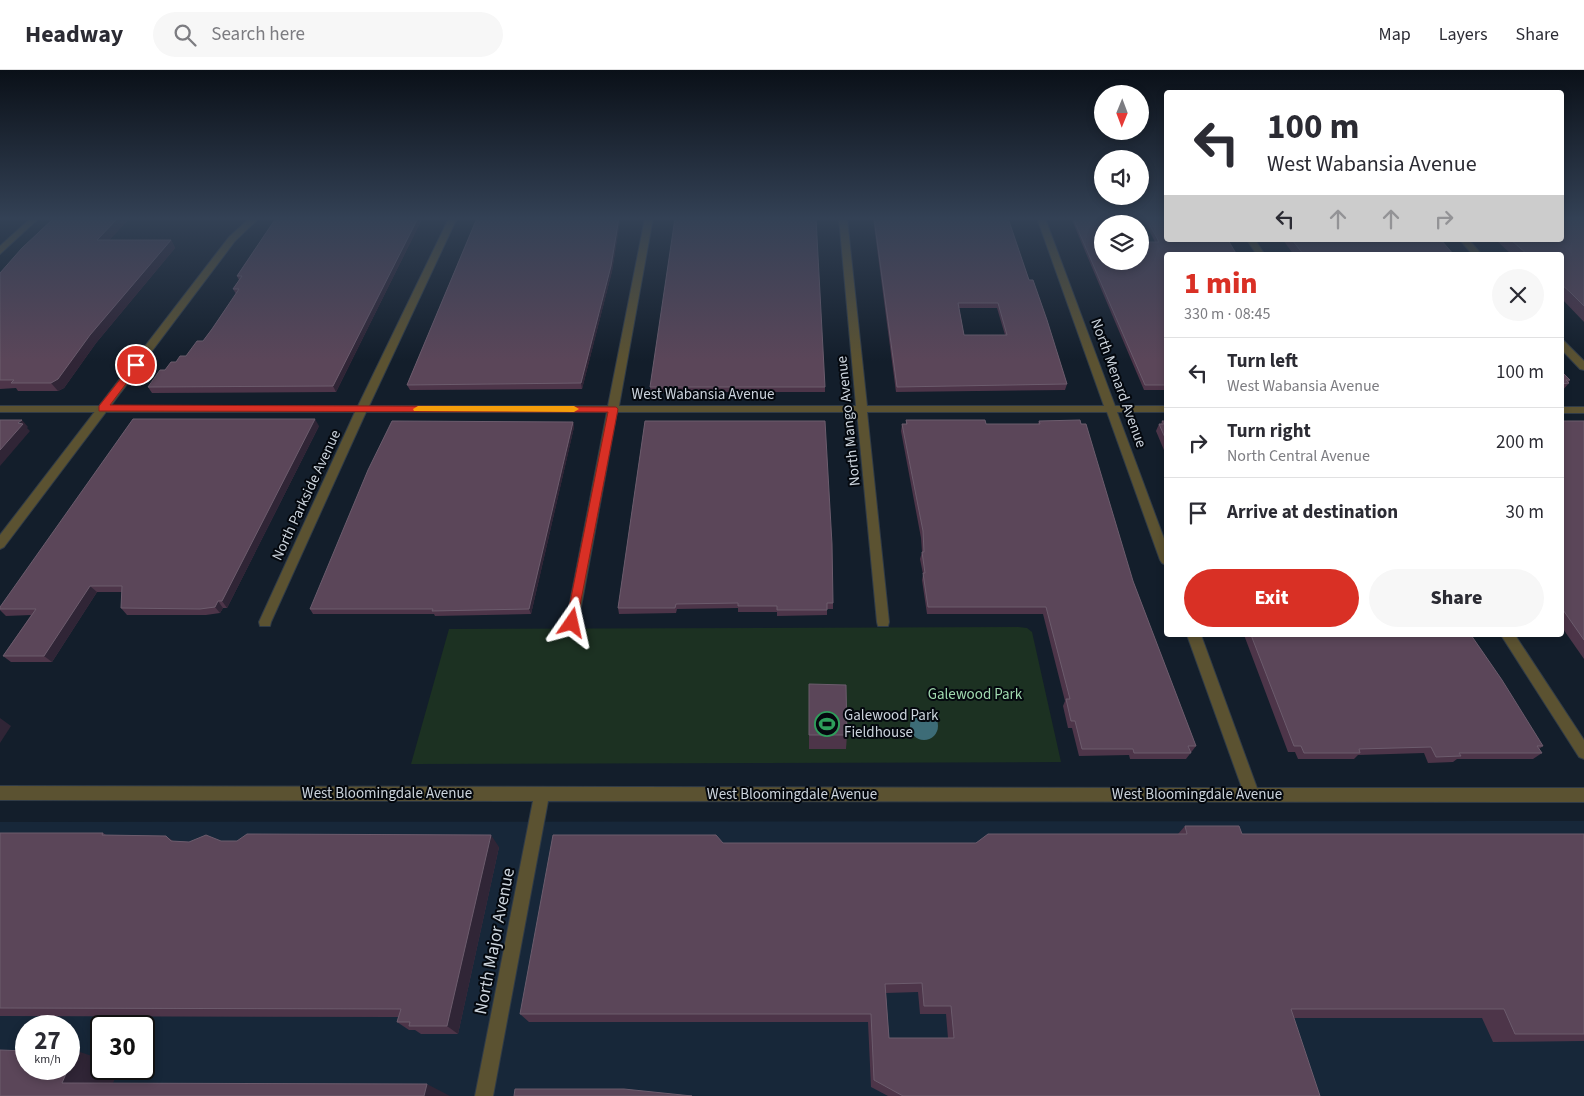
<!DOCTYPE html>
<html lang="en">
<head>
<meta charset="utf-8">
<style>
  :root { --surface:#fff; --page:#f7f7f7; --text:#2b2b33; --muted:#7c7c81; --line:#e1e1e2; --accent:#d93025 }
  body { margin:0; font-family:"Source Sans 3",sans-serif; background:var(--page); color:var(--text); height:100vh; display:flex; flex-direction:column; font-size:19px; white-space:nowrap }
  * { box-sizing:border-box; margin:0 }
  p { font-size:16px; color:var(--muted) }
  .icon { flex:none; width:28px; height:28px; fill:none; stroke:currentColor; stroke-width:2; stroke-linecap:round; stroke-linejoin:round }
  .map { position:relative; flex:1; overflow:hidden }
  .panel { position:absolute; left:1164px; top:182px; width:400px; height:385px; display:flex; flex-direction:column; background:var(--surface); border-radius:5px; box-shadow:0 2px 8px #0003 }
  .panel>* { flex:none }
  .guide { position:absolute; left:1164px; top:20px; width:400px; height:152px; border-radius:5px; box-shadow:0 2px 8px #0003; background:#fff; color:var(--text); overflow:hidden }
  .needle { width:32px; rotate:181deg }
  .controls { position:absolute; left:1094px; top:15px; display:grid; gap:10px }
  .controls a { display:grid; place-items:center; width:55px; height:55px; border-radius:50%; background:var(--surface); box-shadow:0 2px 8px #0003; font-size:25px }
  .speed { position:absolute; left:15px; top:945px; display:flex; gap:10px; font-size:25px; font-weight:700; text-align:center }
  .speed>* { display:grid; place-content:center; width:65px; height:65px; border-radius:50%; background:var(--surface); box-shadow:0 2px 8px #0003; line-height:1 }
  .speed small { font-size:12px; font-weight:400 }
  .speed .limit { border:2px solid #111; border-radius:8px; background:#fff; color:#111 }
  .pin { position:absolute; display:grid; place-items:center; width:42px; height:42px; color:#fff; margin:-21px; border:2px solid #fff; border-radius:50%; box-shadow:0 1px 5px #0007 }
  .me { position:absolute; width:55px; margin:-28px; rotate:11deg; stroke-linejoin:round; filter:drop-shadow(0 0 4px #0008) }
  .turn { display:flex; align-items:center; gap:18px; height:105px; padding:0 20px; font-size:22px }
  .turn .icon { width:65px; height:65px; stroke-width:2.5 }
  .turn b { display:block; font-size:35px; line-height:42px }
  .lanes { display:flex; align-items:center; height:48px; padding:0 20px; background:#0003; justify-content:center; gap:25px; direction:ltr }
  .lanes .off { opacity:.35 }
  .round { display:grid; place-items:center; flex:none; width:52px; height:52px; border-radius:26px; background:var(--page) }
  .head { display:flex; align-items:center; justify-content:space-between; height:85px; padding:0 20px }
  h1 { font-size:30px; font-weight:800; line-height:38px; color:var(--accent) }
  .button { display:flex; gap:10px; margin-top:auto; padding:10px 20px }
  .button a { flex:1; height:58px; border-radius:30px; background:var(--accent); color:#fff; font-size:20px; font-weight:800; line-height:58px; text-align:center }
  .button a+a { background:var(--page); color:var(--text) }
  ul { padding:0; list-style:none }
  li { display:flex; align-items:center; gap:15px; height:70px; padding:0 20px; border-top:1px solid var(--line) }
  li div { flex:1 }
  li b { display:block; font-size:19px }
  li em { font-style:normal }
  header { display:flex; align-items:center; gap:30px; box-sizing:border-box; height:70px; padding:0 25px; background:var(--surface); border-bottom:1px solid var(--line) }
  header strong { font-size:24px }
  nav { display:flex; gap:28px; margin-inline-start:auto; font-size:18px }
  .search { width:350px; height:45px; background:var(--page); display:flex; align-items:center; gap:12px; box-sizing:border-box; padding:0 18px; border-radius:28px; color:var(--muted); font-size:19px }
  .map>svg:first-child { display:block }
  .built { fill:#172739; fill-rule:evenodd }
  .green { fill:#1c3122 }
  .water { fill:#3d6c77 }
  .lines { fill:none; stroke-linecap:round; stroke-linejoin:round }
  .minor-casing { stroke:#303b47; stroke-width:2 }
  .tertiary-casing { stroke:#303b47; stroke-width:2 }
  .minor { fill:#5b5231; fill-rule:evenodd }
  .tertiary { fill:#5b5231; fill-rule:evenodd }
  .wall { fill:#4d3549; fill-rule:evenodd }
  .shaded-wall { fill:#302536 }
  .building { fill:#5b4659; stroke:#6c5c6d; fill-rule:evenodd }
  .route { fill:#d93025; stroke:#8d1f18 }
  .slow { fill:#f59e0b }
  .labels { text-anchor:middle; stroke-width:4; stroke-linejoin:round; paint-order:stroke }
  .street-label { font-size:15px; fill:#cbd3dc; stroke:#04080e }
  .park-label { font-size:15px; fill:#a0d9af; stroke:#04080e }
  .poi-label { font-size:15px; fill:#cbd3dc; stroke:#04080e; text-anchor:start }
  .near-street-label { font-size:18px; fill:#cbd3dc; stroke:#04080e }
</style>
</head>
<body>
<header>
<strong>Headway</strong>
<div class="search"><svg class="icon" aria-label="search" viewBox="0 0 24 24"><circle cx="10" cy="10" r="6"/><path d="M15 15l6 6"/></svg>Search here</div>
<nav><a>Map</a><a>Layers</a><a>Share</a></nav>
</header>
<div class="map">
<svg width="1584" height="1026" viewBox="0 0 1584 1026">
  <rect width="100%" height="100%" fill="#131e2b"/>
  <path class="built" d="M1584,751V1026H0V752ZM26,956H69V999H26ZM101,956H144V999H101Z"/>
  <polygon class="green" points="1018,557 1027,558 1032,562 1061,692 411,694 449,559"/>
  <circle class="water" cx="924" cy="656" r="14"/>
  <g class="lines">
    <defs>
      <g id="minor">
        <polygon points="31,148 39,148 0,184 0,176"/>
        <polygon points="449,148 457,148 369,336 608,336 645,148 653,148 619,336 856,336 839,148 847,148 867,336 1104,336 1037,148 1045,148 1115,336 1166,336 1166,342 1117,342 1166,474 1166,495 1162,493 1160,490 1107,342 867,342 889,552 888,556 878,556 877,552 857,342 617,342 578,553 577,557 567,557 566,553 607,342 366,342 271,552 270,556 260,556 259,552 355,342 0,342 0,336 358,336"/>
        <polygon points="1247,170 1255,170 1265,185 1257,185"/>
        <polygon points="1460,170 1469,170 1482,185 1473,185"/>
        <polygon points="1561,270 1564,271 1584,291 1584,300 1580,299 1561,279"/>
        <rect x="1561" y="337" width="23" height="6"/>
        <polygon points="1187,565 1201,565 1257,718 1584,718 1584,732 548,731 493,1026 475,1026 533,731 0,730 0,716 1242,718"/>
        <polygon points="1501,565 1515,565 1584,670 1584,689 1579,687"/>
      </g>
      <polygon id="tertiary" points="250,148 259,148 235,171 4,477 0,479 0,465 229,167"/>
    </defs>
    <use href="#minor" class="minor-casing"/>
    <use href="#tertiary" class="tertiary-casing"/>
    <use href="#minor" class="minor"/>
    <use href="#tertiary" class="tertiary"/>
  </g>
  <g class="wall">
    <polygon points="54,148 130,148 109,170 171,170 175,178 96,273 64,318 58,321 18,321 16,318 0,319 0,203"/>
    <polygon points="276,148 420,148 421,151 336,322 152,323 148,317 165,300 176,292 186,286 203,271 212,259 236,224 233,219 239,210 237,206"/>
    <polygon points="477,148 620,148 620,151 612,201 582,319 410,320 407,315"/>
    <path d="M873,148H1008L1029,210L1067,314L1065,320L896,322ZM959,238H997L1005,265H964Z"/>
    <polygon points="1071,148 1113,148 1102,191 1155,172 1143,148 1166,148 1166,320 1144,320"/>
    <polygon points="1584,148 1584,252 1561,228 1561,185 1512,185 1496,170 1561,170"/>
    <polygon points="1283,170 1441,170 1454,185 1294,185"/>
    <polygon points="1561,301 1570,310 1568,313 1569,313 1562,321 1561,321"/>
    <polygon points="650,317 825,317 825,322 651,322"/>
    <polygon points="906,350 986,354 1038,354 1039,351 1133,511 1196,676 1186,689 1130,689 1129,685 1079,686 1072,658 1068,658 1063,636 1065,631 1043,544 927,544 922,510 923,504 920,489 922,482 921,468 901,361 902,354 906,354"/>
    <polygon points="645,351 833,533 833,539 827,539 827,545 777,546 777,542 738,542 738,538 677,539 676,543 619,544 618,538"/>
    <polygon points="1162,351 1166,351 1166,385 1156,361 1159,354 1161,354"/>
    <polygon points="1561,351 1584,351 1584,589 1561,556"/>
    <polygon points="573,352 574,357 531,544 435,546 434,544 313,544 310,539"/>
    <polygon points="319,356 227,538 223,538 220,543 206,545 127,545 121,538 122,522 97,522 52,592 11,592 3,586 31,545 6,546 0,540 0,537"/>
    <polygon points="1244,565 1471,565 1543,676 1539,679 1542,683 1533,689 1457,689 1453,692 1428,693 1424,683 1358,685 1354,689 1298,689 1295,682 1288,682"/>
    <polygon points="809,614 847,665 846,679 809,679"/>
    <path d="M1185,756L1242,764H1584V971L1493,972L1482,948H1293L1320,1026H888L871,1017L868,952H529L520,944L723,773H976L1178,764ZM918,922L920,944H946L948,968H889L886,923Z"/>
    <polygon points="0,763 103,763 106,765 166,766 173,771 189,772 221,771 499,777 458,964 421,964 415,960 409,960 397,952 398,947 0,946"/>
  </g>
  <g class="shaded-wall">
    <polygon points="118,148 130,148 102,178 97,170"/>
    <polygon points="418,148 420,148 421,151 336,322 333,316"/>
    <polygon points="619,148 620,148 620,151 612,201 582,319 581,313"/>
    <polygon points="171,170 175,178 96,273 64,318 58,321 51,313 90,265"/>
    <polygon points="315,349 319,356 227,538 222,531"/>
    <polygon points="22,350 28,357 27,358 30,361 0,396 0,380"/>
    <polygon points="573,352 574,357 531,544 529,539"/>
    <polygon points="90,516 97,522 52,592 44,586"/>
    <polygon points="218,531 223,538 220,543 215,537"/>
    <polygon points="0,648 11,656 0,673"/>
    <polygon points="491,765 499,777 458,964 447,956"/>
    <polygon points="77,981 101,989 101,999 119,999 108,1025 62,1013"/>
    <polygon points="427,1014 450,1026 424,1026"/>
  </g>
  <g class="building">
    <polygon points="54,148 118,148 97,170 171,170 90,265 58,309 51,313 11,313 14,310 0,310 0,203 22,178"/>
    <polygon points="276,148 418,148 333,316 148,317 160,300 165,300 171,292 176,292 180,286 186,286 197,271 203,271 212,259 239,219 233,219 242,206 237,206"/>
    <polygon points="477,148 619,148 611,196 581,313 407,315"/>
    <polygon points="675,148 816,148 825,317 650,317"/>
    <path d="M874,148H1008L1029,210H1033L1047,250L1067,314L897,317ZM958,233H998L1007,265H964Z"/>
    <polygon points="1073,148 1113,148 1115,154 1102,154 1102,191 1140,191 1140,172 1159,172 1146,148 1166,148 1166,170 1228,170 1237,185 1166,185 1166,315 1145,315"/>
    <polygon points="1561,148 1584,148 1584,236 1570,222 1561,214 1561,185 1528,185 1511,170 1561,170"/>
    <polygon points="1292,170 1441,170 1454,185 1304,185"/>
    <polygon points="1561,301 1570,310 1566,310 1569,313 1561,314"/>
    <polygon points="133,349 315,349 222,531 218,531 215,537 200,539 121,538 122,516 90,516 44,586 3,586 36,539 0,539 0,537"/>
    <polygon points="0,350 22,350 18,353 23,354 0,380"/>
    <polygon points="906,350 985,350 986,354 1040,354 1039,351 1080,350 1081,354 1086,354 1133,511 1196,676 1188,676 1191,683 1134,683 1133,679 1082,679 1075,651 1071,651 1066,629 1070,629 1046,537 928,537 923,503 925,503 922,482 924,482 923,461 902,354 907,354"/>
    <polygon points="392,351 573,352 529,539 432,541 433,539 310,539 368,400"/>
    <polygon points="645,351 825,351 832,474 833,533 827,533 827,540 777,540 777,536 738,536 738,533 676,534 675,538 618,538"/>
    <polygon points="1162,351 1166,351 1166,370 1159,354 1164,354"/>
    <polygon points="1561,351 1584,351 1584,570 1561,537"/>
    <polygon points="1251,565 1471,565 1502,610 1543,676 1537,676 1542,683 1459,683 1461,686 1436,687 1431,677 1359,679 1360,683 1304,683 1301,676 1294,676"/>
    <polygon points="809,614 846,615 847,665 809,665"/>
    <path d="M1185,756H1239L1242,764H1584V964H1515L1504,939H1291L1320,1026H903L874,1010L871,944H520L553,765H716L723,773H976L988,764H1187ZM922,913L924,936H951L954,968H889L885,914Z"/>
    <polygon points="0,763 103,763 102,765 166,766 171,771 189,772 206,765 221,771 237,771 247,764 491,765 447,956 409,956 410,952 397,952 401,939 0,938"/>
    <polygon points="0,980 26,981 26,999 68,999 62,1013 427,1014 424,1026 0,1026"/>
    <polygon points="69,981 77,981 69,998"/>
    <polygon points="515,1019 624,1019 692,1026 514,1026"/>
  </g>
  <linearGradient id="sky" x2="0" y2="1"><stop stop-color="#0a1018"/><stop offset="0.51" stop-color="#334155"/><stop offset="1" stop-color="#334155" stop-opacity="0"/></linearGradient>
  <rect width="1584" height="291" fill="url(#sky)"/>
  <polygon class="route" points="133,293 140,295 110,335 616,337 618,339 576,556 572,558 566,553 608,342 99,341 99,336"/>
  <polygon class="slow" points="418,336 574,336 579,339 574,342 414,341 413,339"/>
  <defs>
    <symbol id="stadium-ring" viewBox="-11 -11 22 22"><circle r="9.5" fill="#04080e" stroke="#2e9e5b" stroke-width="1.5"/><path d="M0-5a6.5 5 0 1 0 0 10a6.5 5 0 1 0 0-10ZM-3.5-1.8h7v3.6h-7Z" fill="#2e9e5b"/></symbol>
  </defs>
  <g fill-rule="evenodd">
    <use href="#stadium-ring" x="813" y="640" width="28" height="28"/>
  </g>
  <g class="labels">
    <g class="street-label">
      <text transform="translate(1119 313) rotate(70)" y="5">North Menard Avenue</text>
      <text x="703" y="329">West Wabansia Avenue</text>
      <text transform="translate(848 351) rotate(-96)" y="5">North Mango Avenue</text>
      <text transform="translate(306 425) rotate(-65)" y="5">North Parkside Avenue</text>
      <text x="387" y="728">West Bloomingdale Avenue</text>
      <text x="792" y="729">West Bloomingdale Avenue</text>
      <text x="1197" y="729">West Bloomingdale Avenue</text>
    </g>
    <g class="park-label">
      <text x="975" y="629">Galewood Park</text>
    </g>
    <g class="poi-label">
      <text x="844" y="650">Galewood Park<tspan x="844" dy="17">Fieldhouse</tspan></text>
    </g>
    <g class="near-street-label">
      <text transform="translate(494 871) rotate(-79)" y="6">North Major Avenue</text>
    </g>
  </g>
</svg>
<div class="controls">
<a><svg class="needle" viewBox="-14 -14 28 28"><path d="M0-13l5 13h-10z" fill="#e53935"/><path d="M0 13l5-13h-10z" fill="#7c7c81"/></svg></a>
<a><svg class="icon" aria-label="sound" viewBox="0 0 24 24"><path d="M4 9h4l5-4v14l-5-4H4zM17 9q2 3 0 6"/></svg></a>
<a><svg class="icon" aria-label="layers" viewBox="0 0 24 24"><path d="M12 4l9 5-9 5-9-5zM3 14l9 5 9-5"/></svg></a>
</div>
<div class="speed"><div>27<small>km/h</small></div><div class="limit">30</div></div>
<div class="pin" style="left:136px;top:295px;background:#d93025"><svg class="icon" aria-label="arrive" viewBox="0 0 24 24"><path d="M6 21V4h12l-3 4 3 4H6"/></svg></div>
<svg class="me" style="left:572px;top:553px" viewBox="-20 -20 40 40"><path d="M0-17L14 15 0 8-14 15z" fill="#d93025" stroke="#fff" stroke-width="4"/></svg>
<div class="guide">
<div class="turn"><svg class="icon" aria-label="left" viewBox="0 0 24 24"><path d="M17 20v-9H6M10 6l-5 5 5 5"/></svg><div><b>100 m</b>West Wabansia Avenue</div></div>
<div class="lanes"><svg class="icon" aria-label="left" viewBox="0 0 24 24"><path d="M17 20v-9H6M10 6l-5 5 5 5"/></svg><svg class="icon off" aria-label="ahead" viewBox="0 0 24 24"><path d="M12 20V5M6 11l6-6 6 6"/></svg><svg class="icon off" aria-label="ahead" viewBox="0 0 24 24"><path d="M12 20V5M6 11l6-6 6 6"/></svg><svg class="icon off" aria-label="right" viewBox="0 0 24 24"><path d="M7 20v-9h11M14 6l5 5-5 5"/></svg></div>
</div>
<section class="panel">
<div class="head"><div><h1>1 min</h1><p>330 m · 08:45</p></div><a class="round"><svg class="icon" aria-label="close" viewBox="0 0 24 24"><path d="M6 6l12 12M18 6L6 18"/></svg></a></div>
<ul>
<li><svg class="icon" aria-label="left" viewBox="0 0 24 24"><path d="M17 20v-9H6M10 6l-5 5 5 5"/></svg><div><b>Turn left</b><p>West Wabansia Avenue</p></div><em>100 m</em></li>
<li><svg class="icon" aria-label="right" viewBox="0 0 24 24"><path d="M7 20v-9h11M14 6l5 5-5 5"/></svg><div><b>Turn right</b><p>North Central Avenue</p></div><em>200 m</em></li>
<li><svg class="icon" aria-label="arrive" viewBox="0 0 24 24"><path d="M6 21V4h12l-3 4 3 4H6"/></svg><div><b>Arrive at destination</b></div><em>30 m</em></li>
</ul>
<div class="button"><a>Exit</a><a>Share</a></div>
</section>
</div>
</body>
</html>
